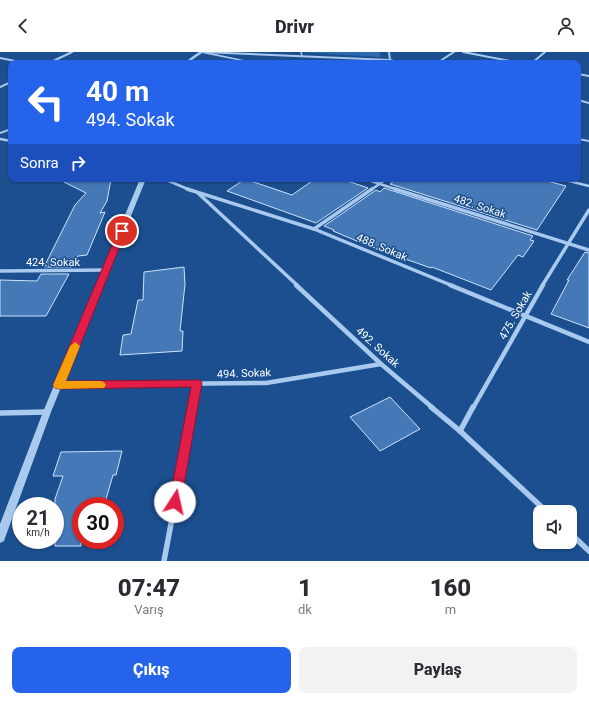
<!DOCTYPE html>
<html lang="tr">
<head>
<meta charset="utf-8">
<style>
  :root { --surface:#fff; --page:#f2f2f3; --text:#2b2b33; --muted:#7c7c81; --accent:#2563eb }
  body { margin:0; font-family:Roboto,sans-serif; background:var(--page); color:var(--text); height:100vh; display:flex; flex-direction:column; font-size:15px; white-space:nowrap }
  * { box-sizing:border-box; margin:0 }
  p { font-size:13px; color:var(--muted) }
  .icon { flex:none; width:22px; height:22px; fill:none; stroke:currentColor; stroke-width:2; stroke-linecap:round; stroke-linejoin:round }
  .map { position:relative; height:509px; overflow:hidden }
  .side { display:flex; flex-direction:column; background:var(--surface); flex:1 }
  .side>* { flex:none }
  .guide { position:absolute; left:8px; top:8px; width:573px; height:122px; border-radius:8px; box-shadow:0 1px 3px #0004; background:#2563eb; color:#fff; overflow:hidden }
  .fabs { position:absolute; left:533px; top:453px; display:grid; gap:8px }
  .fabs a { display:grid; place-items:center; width:44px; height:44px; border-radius:8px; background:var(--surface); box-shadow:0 1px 3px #0004; font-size:20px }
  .speed { position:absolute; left:12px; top:445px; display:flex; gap:8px; font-size:20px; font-weight:700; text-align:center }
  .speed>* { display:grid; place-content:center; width:52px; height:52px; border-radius:50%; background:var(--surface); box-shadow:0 1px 3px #0004; line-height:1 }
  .speed small { font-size:10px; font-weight:400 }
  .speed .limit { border:6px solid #d22; background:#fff; color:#111 }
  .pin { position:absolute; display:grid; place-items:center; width:34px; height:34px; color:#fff; margin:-17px; border:2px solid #fff; border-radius:50%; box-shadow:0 1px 4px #0007 }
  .me { position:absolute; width:44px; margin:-22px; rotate:10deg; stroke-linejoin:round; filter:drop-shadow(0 0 3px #0008) }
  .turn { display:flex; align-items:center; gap:14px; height:84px; padding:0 12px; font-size:18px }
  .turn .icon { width:52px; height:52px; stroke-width:2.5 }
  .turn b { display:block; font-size:28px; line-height:34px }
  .then { display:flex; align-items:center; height:38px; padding:0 12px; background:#0003; gap:8px; font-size:15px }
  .eta { display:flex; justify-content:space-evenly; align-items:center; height:68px; text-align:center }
  .eta b { font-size:24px; font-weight:800; line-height:28px }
  .button { display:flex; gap:8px; margin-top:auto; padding:8px 12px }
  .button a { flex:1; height:46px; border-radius:8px; background:var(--accent); color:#fff; font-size:16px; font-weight:800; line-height:46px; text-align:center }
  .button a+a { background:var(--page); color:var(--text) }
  header { display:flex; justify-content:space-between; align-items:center; height:52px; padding:0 12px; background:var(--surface); font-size:18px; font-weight:800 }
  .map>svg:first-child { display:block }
  .green { fill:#2e69ad }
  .building { fill:#4478b7; stroke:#cfe3fa }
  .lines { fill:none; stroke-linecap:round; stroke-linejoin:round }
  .service-far1 { stroke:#a9c9ee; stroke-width:1.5 }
  .service { stroke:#a9c9ee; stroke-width:2 }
  .minor-far4 { stroke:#a9c9ee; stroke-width:2 }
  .minor-far3 { stroke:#a9c9ee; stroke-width:2.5 }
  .minor-far2 { stroke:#a9c9ee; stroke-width:3.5 }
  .minor-far1 { stroke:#a9c9ee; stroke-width:4.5 }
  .minor { stroke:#a9c9ee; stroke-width:5.5 }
  .tertiary { fill:#a9c9ee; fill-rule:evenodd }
  .route { fill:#e11d48; stroke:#92132f }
  .slow { fill:#f59e0b }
  .labels { text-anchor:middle; stroke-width:3; stroke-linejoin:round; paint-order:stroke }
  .street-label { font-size:11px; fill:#fff; stroke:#1b4f8f }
</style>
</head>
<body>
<header><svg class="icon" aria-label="back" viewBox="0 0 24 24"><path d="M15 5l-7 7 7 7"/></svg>Drivr<svg class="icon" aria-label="person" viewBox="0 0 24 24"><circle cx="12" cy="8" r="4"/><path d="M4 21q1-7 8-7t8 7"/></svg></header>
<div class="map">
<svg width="589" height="509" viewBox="0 0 589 509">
  <rect width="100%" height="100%" fill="#1b4f8f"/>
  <polygon class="green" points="299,0 380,0 381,5"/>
  <g class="building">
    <polygon points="58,127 111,127 107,149 100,161 105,160 87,203 78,204 72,215 44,215 75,153 86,141"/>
    <polygon points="245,127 292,143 315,127 342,127 368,136 316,171 227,139"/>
    <polygon points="397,127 540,127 566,134 537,178 390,132"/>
    <polygon points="384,136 533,184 530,188 534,189 523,205 518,203 491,238 432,215 431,216 371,195 333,179 334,178 324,174 376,138 380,140"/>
    <polygon points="585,200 589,201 589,276 551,262 569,228 567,228"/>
    <polygon points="184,215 185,232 180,279 183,279 182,299 120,303 123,283 131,282 138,248 143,248 144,220"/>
    <polygon points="41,222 69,222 46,264 0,264 0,228 37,229"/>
    <polygon points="390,345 420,377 380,399 350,365"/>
    <polygon points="122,399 116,423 113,423 104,454 81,454 81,494 55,494 55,447 63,424 53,424 61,400"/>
  </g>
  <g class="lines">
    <polyline class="service-far1" points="301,0 302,4"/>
    <polyline class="service" points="0,81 11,77"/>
    <g class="minor-far4">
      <polyline points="203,0 390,8 401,11"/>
      <polyline points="389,0 390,8"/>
      <polyline points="463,0 521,11"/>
      <polyline points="0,6 25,11"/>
      <polyline points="49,11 72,0"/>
      <polyline points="437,11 454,0"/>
      <polyline points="532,11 545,0"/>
      <polyline points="578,22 589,24"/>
      <polyline points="0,35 11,30"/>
      <polyline points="578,48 589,51"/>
    </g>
    <g class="minor-far3">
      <polyline points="0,87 11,89"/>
      <polyline points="164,127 190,138"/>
      <polyline points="365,127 398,138"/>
      <polyline points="561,127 589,134"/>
      <polyline points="371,138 386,127"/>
    </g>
    <g class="minor-far2">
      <polyline points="187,137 314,177 453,234"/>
      <polyline points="395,137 589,198"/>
      <polyline points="198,141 298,234"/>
      <polyline points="314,177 372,137"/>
      <polyline points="0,219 106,218"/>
      <polyline points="542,234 589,158"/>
    </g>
    <g class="minor-far1">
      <polyline points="296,233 381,312 433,356"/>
      <polyline points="450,233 589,290"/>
      <polyline points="59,333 266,331 381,312"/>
      <polyline points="192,356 197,331"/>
      <polyline points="473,356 543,233"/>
    </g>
    <g class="minor">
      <polyline points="431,355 460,379 547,460"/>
      <polyline points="0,361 47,360"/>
      <polyline points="460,379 473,355"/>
      <polyline points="570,481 589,499"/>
      <polyline points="164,509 193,355"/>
    </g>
    <g class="tertiary">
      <polygon points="199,0 206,0 258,11 251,11 202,1 192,8 191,11 187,11 189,7"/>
      <polygon points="578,86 589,88 589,90 578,88"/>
      <polygon points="140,127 146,127 51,360 5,486 4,489 0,491 0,472 43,360"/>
    </g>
  </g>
  <polygon class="route" points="122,177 126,179 66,329 200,328 202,331 181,450 179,454 175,455 170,454 169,450 191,335 59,337 55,336 53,333 118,179"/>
  <polygon class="slow" points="75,290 80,294 66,329 101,329 104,330 106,333 104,336 59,337 55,336 53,333 70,294"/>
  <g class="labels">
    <g class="street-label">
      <text transform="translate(480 154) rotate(18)" y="4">482. Sokak</text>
      <text transform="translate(382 195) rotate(23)" y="4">488. Sokak</text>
      <text x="53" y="214">424. Sokak</text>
      <text transform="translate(515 263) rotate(-60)" y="4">475. Sokak</text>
      <text transform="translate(378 295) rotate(42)" y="4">492. Sokak</text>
      <text transform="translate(244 321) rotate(-2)" y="4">494. Sokak</text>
    </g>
  </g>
</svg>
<div class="fabs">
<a><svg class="icon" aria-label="sound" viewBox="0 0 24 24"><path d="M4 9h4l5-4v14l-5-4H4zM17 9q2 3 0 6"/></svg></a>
</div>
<div class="speed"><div>21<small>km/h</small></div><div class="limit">30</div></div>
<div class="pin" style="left:122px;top:179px;background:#d93025"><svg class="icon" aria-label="arrive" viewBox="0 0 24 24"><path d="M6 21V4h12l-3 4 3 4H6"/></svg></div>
<svg class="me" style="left:175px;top:450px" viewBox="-20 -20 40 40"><circle r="19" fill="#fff"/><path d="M0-13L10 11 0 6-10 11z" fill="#e11d48"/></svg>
<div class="guide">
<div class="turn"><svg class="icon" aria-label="left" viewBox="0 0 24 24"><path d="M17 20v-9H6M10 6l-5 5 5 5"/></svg><div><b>40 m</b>494. Sokak</div></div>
<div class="then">Sonra<svg class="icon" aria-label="right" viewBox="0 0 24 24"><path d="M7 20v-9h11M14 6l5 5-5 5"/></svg></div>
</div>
</div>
<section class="side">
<div class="eta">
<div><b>07:47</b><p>Varış</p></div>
<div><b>1</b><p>dk</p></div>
<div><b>160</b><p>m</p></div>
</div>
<div class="button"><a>Çıkış</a><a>Paylaş</a></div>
</section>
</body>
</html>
